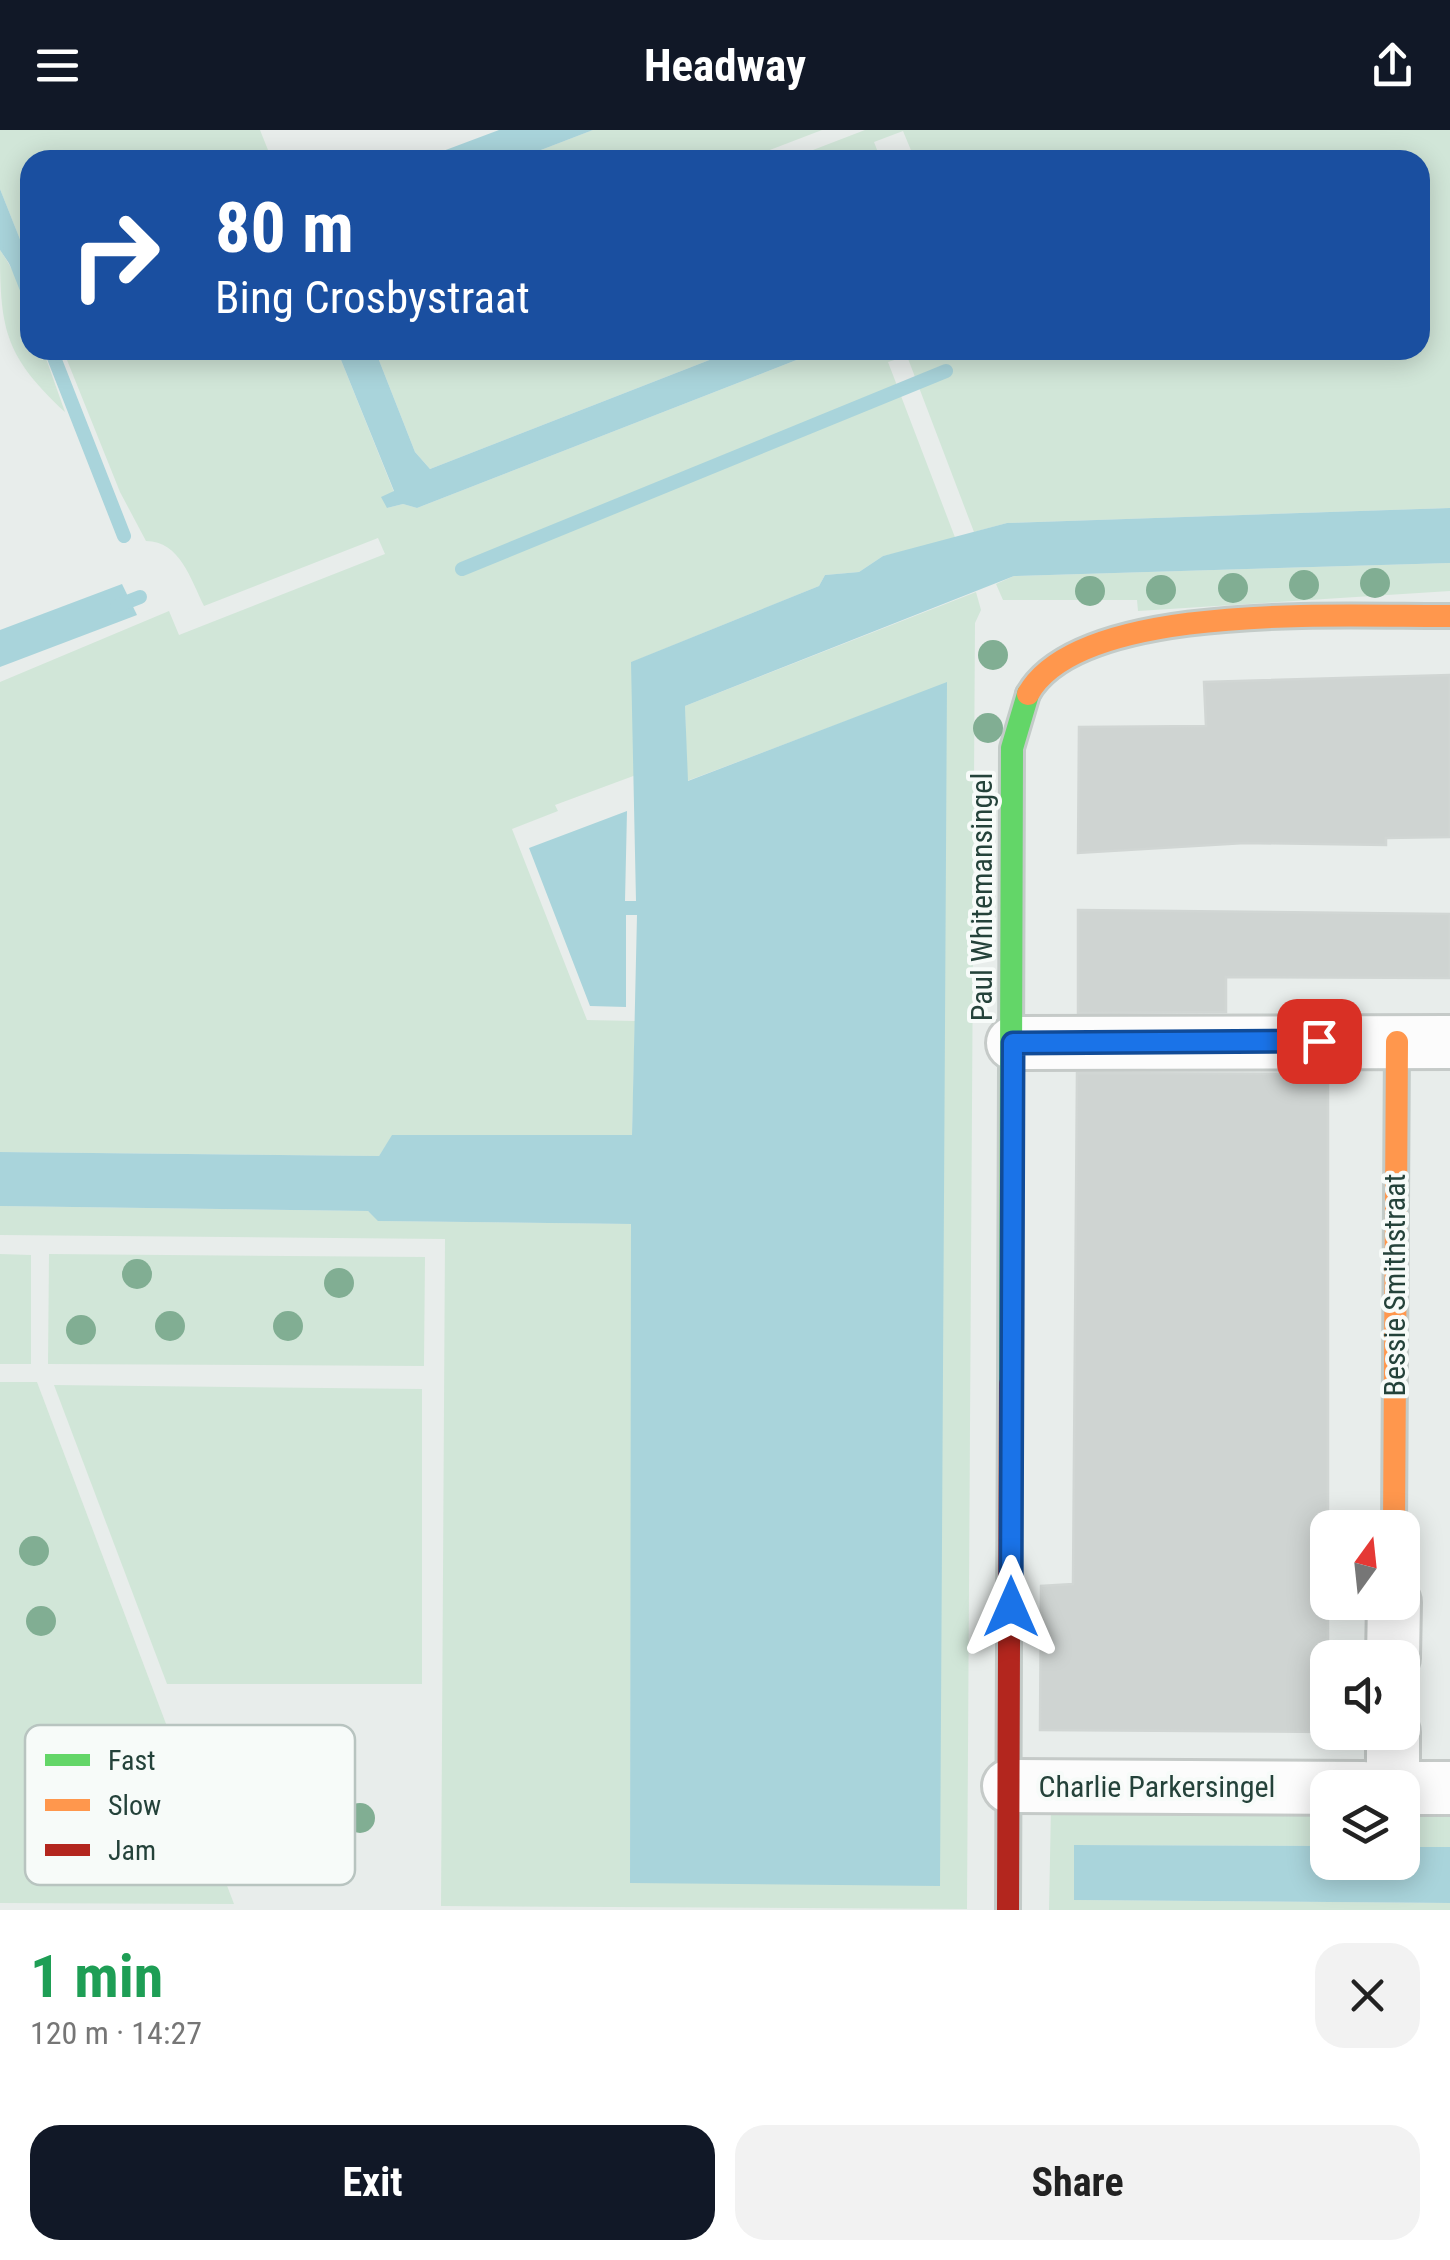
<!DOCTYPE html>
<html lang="en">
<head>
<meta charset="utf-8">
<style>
  :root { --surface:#fff; --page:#f2f2f2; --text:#222; --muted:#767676; --accent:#111827 }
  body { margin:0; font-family:"Roboto Condensed",sans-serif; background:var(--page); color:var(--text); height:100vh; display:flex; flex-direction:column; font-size:38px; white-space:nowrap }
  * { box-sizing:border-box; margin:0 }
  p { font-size:32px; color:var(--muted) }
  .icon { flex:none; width:55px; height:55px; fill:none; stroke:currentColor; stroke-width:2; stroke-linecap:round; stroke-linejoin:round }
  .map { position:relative; height:1780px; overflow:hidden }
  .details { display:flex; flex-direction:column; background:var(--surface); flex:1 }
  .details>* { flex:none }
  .top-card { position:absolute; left:20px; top:20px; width:1410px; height:210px; border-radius:30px; box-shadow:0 5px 25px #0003; background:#1a4fa0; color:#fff; overflow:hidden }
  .needle { width:65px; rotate:15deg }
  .controls { position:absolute; left:1310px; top:1380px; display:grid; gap:20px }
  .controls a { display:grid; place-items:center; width:110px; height:110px; border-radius:20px; background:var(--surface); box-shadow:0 5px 25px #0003; font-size:50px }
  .pin { position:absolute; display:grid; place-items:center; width:85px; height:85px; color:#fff; margin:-42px; border-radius:20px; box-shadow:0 5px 15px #0006 }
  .me { position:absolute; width:110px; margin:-55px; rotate:0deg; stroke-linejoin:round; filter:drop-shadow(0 0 8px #0008) }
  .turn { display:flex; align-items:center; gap:35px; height:210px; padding:0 30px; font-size:45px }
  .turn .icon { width:130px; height:130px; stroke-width:2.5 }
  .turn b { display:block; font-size:70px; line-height:85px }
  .round { display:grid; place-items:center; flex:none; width:105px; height:105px; border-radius:30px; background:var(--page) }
  .overview { display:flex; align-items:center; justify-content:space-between; height:170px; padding:0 30px }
  h1 { font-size:60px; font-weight:700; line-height:75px; color:#1e9e55 }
  .cta { display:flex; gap:20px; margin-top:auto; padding:20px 30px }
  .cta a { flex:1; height:115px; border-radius:30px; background:var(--accent); color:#fff; font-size:40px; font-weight:700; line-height:115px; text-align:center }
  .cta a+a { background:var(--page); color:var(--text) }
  header { display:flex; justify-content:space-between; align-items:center; height:130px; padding:0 30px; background:var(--accent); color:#fff; font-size:45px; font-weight:700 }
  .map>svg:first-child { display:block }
  .green { fill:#d1e6d8 }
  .water { fill:#a9d4db }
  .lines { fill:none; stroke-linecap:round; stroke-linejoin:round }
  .stream { stroke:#a9d4db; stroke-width:14 }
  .building { fill:#cfd4d2; stroke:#d1d6d4; stroke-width:2.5 }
  .street-casing { stroke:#c5cac8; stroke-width:58 }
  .fast-casing { stroke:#c3cbc8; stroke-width:28 }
  .slow-casing { stroke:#c3cbc8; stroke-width:28 }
  .jam-casing { stroke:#c3cbc8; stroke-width:28 }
  .street { stroke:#fcfcfc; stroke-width:52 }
  .fast { stroke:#63d668; stroke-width:22 }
  .slow { stroke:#ff974d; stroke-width:22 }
  .jam { stroke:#b3261e; stroke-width:22 }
  .tree { fill:#81ae93 }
  .route-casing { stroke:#114b97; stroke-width:25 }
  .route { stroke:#1a73e8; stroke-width:18 }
  .labels { text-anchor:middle; stroke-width:8; stroke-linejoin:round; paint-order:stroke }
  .street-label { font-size:30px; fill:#24423a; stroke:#f7fbf9 }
  .key { fill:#f7fbf9; stroke:#b8c4c0; stroke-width:2.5 }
  .key-label { font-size:28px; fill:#24423a }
</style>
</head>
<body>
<header><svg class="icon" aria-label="menu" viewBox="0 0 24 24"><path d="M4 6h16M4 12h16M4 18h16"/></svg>Headway<svg class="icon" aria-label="share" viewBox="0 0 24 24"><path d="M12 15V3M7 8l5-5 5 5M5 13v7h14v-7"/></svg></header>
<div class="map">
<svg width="1450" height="1780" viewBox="0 0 1450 1780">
  <rect width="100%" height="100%" fill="#e8edeb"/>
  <g class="green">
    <polygon points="0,0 260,0 272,30 30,30 30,135 0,59"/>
    <polygon points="593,0 822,0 744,30 515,30"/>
    <path d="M865,0H1450V378L1007,393L974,402L907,226L888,232L956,410L883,426L859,442L825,445L819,456L632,532L636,645L555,675L558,681L512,699L587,890L635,891L632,1005H393L379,1026L0,1022V552L169,481L179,505L385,424L378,408L204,476C191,450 180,411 146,411L120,362L63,220H337L394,362L387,378L403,374L417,378L822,220H1420V30H915L903,1L874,12L881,30H787Z"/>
    <path d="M0,120C22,152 30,181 30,220H43L65,282C5,226 0,200 0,120Z"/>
    <polygon points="375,220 735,220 430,339 415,322"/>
    <polygon points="1450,433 1450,461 1138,481 1137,470 1003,470 996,454 1014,446"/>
    <polygon points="976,462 981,480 975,493 967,1779 441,1776 445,1109 0,1105 0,1076 368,1081 379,1091 632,1094 630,1753 947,553 687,651 685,576"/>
    <polygon points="0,1124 31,1125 31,1234 0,1234"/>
    <polygon points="49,1124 425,1127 424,1236 48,1234"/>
    <polygon points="0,1252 37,1252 234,1774 0,1773"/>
    <polygon points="54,1255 422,1259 422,1554 167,1554"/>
    <polygon points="1327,1674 1327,1716 1074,1715 1074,1770 1450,1773 1450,1780 1049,1780 1051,1677"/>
    <polygon points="1402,1674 1450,1675 1450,1717 1403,1717"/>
  </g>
  <g class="water">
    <polygon points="499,0 593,0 515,30 419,30"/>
    <polygon points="0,59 29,132 15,142 0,120"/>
    <polygon points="337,220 375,220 415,322 430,339 735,220 822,220 417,378 403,374 387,378 381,367 394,361"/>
    <polygon points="1450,378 1450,433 1014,446 685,576 688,651 947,552 940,1756 630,1753 631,1094 378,1091 368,1081 0,1076 0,1022 379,1026 392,1005 632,1005 637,785 626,785 626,877 590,876 529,718 627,681 625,771 636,771 631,532 819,456 825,445 859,442 883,426 1007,393"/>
    <polygon points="122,454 137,485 0,537 0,500"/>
    <polygon points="1074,1715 1327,1716 1328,1732 1402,1732 1403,1717 1450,1717 1450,1773 1074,1770"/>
  </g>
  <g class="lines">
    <g class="stream">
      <polyline points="0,91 30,167"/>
      <polyline points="51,220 124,406"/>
      <polyline points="462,439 946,241"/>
      <polyline points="117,476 140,467"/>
    </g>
  </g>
  <g class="building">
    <polygon points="1450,545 1450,707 1386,708 1386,715 1245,713 1078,723 1079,597 1206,596 1204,552"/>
    <polygon points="1078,780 1450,784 1450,848 1226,847 1226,882 1078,883"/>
    <polygon points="1077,943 1328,944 1328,1602 1040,1600 1041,1456 1073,1454"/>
  </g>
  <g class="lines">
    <defs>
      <g id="street">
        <polyline points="1013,913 1450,912"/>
        <polyline points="1393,1528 1394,1472"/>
        <polyline points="1009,1656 1364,1658"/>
        <polyline points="1393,1658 1393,1602"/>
        <polyline points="1402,1658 1450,1658"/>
      </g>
      <polyline id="fast" points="1010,1254 1012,618 1028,564"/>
      <g id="slow">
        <path d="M1028,564C1081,470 1351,487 1450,486"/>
        <polyline points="1394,1398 1397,912"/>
      </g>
      <polyline id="jam" points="1008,1780 1010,1254"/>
    </defs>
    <use href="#street" class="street-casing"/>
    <use href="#fast" class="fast-casing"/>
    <use href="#slow" class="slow-casing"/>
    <use href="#jam" class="jam-casing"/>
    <use href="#street" class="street"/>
    <use href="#fast" class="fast"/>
    <use href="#slow" class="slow"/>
    <use href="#jam" class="jam"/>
  </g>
  <g class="tree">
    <circle cx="1375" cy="453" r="15"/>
    <circle cx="1304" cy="455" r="15"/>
    <circle cx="1233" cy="458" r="15"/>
    <circle cx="1161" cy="460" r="15"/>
    <circle cx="1090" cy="461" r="15"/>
    <circle cx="993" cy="525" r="15"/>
    <circle cx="988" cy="598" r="15"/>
    <circle cx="137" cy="1144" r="15"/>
    <circle cx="339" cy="1153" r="15"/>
    <circle cx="170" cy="1196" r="15"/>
    <circle cx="288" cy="1196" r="15"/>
    <circle cx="81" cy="1200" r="15"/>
    <circle cx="34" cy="1421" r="15"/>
    <circle cx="41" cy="1491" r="15"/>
    <circle cx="360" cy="1688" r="15"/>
  </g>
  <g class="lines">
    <defs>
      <polyline id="route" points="1011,1477 1013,913 1319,911"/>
    </defs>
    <use href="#route" class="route-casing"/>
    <use href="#route" class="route"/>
  </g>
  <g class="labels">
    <g class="street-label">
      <text transform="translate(982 767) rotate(-90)" y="10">Paul Whitemansingel</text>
      <text transform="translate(1395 1155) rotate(-90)" y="10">Bessie Smithstraat</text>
      <text x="1157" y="1667">Charlie Parkersingel</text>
    </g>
  </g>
  <rect x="25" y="1595" width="330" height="160" rx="15" class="key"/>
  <rect x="45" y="1624" width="45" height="12" fill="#63d668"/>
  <rect x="45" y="1669" width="45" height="12" fill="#ff974d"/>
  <rect x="45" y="1714" width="45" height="12" fill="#b3261e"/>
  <g class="key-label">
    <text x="108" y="1640">Fast</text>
    <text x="108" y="1685">Slow</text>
    <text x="108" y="1730">Jam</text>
  </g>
</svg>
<div class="controls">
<a><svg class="needle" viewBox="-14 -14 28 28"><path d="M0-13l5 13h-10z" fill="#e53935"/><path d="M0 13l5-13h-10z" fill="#767676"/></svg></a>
<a><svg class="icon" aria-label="sound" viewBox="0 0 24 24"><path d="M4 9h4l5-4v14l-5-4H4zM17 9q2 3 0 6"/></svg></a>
<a><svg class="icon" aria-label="layers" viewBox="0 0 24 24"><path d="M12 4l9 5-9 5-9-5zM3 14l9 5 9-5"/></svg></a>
</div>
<div class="pin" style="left:1319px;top:911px;background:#d93025"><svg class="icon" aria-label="arrive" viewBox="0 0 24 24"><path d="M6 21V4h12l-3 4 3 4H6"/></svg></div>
<svg class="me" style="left:1011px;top:1477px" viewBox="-20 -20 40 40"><path d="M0-17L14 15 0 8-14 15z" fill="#1a73e8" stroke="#fff" stroke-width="4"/></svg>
<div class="top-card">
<div class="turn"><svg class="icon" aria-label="right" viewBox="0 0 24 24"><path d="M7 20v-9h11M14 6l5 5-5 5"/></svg><div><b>80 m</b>Bing Crosbystraat</div></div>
</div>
</div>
<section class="details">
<div class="overview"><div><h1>1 min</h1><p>120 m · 14:27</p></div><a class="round"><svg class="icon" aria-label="close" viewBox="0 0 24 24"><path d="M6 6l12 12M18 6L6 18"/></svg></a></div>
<div class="cta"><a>Exit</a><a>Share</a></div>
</section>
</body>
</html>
